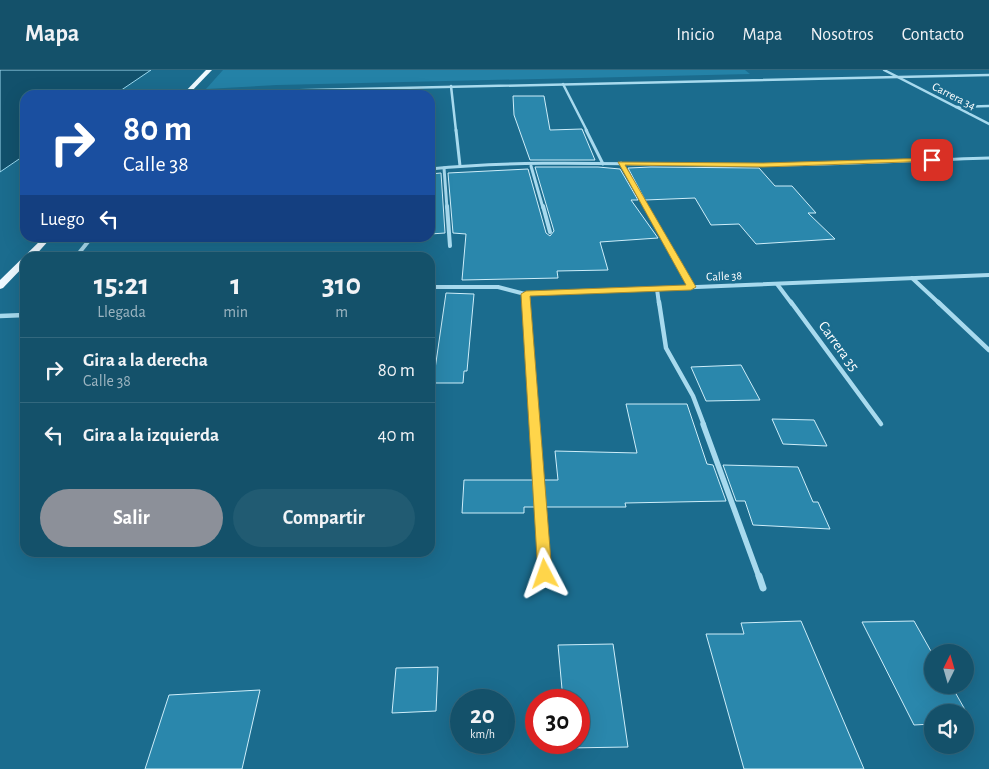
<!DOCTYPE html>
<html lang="es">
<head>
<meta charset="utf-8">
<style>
  :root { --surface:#14516a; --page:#215b72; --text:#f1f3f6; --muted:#9db5c1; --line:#33687e; --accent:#8c9099 }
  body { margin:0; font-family:"Alegreya Sans",sans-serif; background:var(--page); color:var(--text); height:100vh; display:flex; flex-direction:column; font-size:19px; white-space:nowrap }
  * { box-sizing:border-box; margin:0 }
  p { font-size:16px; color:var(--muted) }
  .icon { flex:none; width:28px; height:28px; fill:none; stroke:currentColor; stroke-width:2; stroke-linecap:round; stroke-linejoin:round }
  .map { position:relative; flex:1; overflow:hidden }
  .panel { position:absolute; left:20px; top:182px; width:415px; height:305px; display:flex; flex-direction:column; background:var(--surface); border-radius:15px; box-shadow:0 5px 20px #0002,0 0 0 1px var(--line) }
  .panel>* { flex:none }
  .top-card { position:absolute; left:20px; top:20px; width:415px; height:152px; border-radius:15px; box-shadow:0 5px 20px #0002,0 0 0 1px var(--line); background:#1a4fa0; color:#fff; overflow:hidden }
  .needle { width:32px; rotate:5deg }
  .buttons { position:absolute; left:924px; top:574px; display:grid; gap:10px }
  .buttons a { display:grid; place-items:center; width:50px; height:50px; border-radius:50%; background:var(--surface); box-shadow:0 5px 20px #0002,0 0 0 1px var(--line); font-size:25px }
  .speed { position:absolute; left:450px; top:619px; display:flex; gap:10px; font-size:25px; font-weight:700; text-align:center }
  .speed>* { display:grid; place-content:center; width:65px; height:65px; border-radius:50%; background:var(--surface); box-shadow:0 5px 20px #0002,0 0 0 1px var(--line); line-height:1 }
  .speed small { font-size:12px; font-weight:400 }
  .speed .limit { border:8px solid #d22; background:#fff; color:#111 }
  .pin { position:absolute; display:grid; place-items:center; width:42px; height:42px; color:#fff; margin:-21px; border-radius:10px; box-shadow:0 2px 8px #0006 }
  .me { position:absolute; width:55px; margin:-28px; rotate:356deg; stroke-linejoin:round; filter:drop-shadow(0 0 4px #0008) }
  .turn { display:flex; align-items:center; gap:18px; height:105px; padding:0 20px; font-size:22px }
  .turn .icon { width:65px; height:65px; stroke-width:2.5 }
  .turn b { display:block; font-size:35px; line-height:42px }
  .then { display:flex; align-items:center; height:48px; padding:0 20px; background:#0003; gap:10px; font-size:19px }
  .eta { display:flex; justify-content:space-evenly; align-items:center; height:85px; text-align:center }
  .eta b { font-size:30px; font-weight:700; line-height:35px }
  .cta { display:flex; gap:10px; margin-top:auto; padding:10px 20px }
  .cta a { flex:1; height:58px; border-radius:30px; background:var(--accent); color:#fff; font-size:20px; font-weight:700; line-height:58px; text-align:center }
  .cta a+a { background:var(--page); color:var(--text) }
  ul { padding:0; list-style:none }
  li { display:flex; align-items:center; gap:15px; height:65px; padding:0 20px; border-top:1px solid var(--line) }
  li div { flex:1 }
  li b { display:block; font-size:19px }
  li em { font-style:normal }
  header { display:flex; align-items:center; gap:30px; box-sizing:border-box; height:70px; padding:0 25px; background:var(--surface); border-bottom:1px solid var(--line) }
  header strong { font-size:24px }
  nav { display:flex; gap:28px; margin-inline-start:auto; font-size:18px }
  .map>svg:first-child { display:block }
  .green { fill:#2482a7 }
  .water { fill:#12516c; stroke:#9bd9f0 }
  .building { fill:#2a87ac; stroke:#ceeefa }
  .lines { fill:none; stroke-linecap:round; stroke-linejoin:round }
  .minor-far5 { stroke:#a8daee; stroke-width:2.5 }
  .minor-far4 { stroke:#a8daee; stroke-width:3 }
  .minor-far3 { stroke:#a8daee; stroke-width:4 }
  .minor-far2 { stroke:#a8daee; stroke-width:4.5 }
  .minor-far1 { stroke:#a8daee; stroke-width:5.5 }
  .minor { stroke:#a8daee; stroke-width:7 }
  .primary { fill:#eff9ff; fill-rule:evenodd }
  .route { fill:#ffd54a; stroke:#a68a30 }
  .labels { text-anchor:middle; stroke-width:5; stroke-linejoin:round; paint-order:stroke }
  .far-street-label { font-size:12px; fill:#fff; stroke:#1b6c8e }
  .street-label { font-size:15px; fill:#fff; stroke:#1b6c8e }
</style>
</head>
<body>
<header>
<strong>Mapa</strong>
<nav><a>Inicio</a><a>Mapa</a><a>Nosotros</a><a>Contacto</a></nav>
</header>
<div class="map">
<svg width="989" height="699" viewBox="0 0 989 699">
  <rect width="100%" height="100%" fill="#1b6c8e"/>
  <polygon class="green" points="223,0 745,0 750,4 277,15 206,19"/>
  <polygon class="water" points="0,0 151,0 114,25 25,25 25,85 0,102"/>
  <g class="building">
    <polygon points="513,26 544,26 550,60 582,59 595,90 530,90 514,45"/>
    <polygon points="535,97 598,97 620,99 638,130 631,130 658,168 600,172 608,200 557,201 558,208 462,210 466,164 453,163 448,103 528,99 546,163 550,166 554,161"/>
    <polygon points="651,97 759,98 775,116 792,116 816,143 808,143 835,169 756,174 739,154 711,155 695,128 645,130 628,98"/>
    <polygon points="441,103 445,163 430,164 430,104"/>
    <polygon points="446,223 474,224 467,301 464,301 463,313 433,313"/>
    <polygon points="741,295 760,330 706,331 691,297"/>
    <polygon points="626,334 687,334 707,394 713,395 726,431 625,433 626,437 545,437 543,410 558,410 555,381 637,383"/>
    <polygon points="772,349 814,350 827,376 783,374"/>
    <polygon points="723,395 798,397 813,432 818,432 830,459 753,455 745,431 736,431"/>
    <polygon points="464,410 533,410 535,437 524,437 524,443 462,443"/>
    <polygon points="801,551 864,699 744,699 706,564 744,564 741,553"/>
    <polygon points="914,551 932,583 932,615 951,615 972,652 965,653 965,642 932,642 932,654 914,655 862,552"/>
    <polygon points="613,574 628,677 567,678 566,672 579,672 579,630 563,630 558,575"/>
    <polygon points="438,597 436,641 392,643 396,598"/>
    <polygon points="260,620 242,699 145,699 169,625"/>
  </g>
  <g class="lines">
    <g class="minor-far5">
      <polyline points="884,0 989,54"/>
      <polyline points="563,14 587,61"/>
      <polyline points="451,16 456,61"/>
      <polyline points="210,25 266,21 989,5"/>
      <polyline points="956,37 989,36"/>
    </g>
    <g class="minor-far4">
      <polyline points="456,60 460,96"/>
      <polyline points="586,60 603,94"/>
      <polyline points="621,93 646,138"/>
      <polyline points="531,96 543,138"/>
      <polyline points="444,98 447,138"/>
      <path d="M430,99C540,88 652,96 762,95C838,95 914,90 989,88"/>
    </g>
    <g class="minor-far3">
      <polyline points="447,136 450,176"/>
      <polyline points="543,136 550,162"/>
      <polyline points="645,136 691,217"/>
      <polyline points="75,188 91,168"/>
      <polyline points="912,208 940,234"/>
      <polyline points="777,214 792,234"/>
      <polyline points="430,217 498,217 525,224 989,205"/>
      <polyline points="657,219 659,234"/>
      <polyline points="525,224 526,234"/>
    </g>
    <g class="minor-far2">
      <polyline points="526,232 534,355"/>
      <polyline points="659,232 666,278 693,326 704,355"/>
      <polyline points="791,232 881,354"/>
      <polyline points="938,232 989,280"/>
      <polyline points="0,246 25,245"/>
    </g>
    <g class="minor-far1">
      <polyline points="534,354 545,504"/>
      <polyline points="703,354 759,507"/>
    </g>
    <polyline class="minor" points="759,506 763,518"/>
    <g class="primary">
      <polygon points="206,0 212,0 188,25 182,25"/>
      <polygon points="43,168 51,168 33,188 25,188 25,195 3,218 0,219 0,210"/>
    </g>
  </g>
  <polygon class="route" points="932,88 936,90 935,91 763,97 625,95 696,217 691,220 530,226 552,504 550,509 545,511 540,509 538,504 521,224 526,221 686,215 618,92 763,93"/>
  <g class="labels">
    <g class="far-street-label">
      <text transform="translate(954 26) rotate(27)" y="4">Carrera 34</text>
      <text transform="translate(724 206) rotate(-2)" y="4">Calle 38</text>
    </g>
    <g class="street-label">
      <text transform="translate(839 276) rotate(54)" y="5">Carrera 35</text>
    </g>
  </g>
</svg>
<div class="buttons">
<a><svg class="needle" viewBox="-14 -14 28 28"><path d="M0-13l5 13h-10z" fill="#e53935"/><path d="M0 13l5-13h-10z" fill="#9db5c1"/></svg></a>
<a><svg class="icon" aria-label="sound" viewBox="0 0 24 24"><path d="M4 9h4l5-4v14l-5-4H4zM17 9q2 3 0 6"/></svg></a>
</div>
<div class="speed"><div>20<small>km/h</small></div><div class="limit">30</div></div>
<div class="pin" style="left:932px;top:90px;background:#d93025"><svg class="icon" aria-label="arrive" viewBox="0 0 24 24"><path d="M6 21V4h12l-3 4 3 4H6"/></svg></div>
<svg class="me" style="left:545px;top:504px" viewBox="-20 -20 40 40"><path d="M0-17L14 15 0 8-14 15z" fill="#ffd54a" stroke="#fff" stroke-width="4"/></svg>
<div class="top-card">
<div class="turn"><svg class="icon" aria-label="right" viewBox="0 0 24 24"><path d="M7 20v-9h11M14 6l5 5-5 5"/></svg><div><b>80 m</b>Calle 38</div></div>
<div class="then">Luego<svg class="icon" aria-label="left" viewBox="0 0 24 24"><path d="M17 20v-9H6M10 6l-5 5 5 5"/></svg></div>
</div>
<section class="panel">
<div class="eta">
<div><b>15:21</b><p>Llegada</p></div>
<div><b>1</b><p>min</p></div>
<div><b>310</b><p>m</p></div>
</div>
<ul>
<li><svg class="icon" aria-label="right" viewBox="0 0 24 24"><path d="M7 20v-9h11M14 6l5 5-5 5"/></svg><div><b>Gira a la derecha</b><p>Calle 38</p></div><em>80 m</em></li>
<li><svg class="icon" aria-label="left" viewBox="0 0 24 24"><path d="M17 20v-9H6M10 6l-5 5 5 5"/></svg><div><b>Gira a la izquierda</b></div><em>40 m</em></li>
</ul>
<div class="cta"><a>Salir</a><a>Compartir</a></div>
</section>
</div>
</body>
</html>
